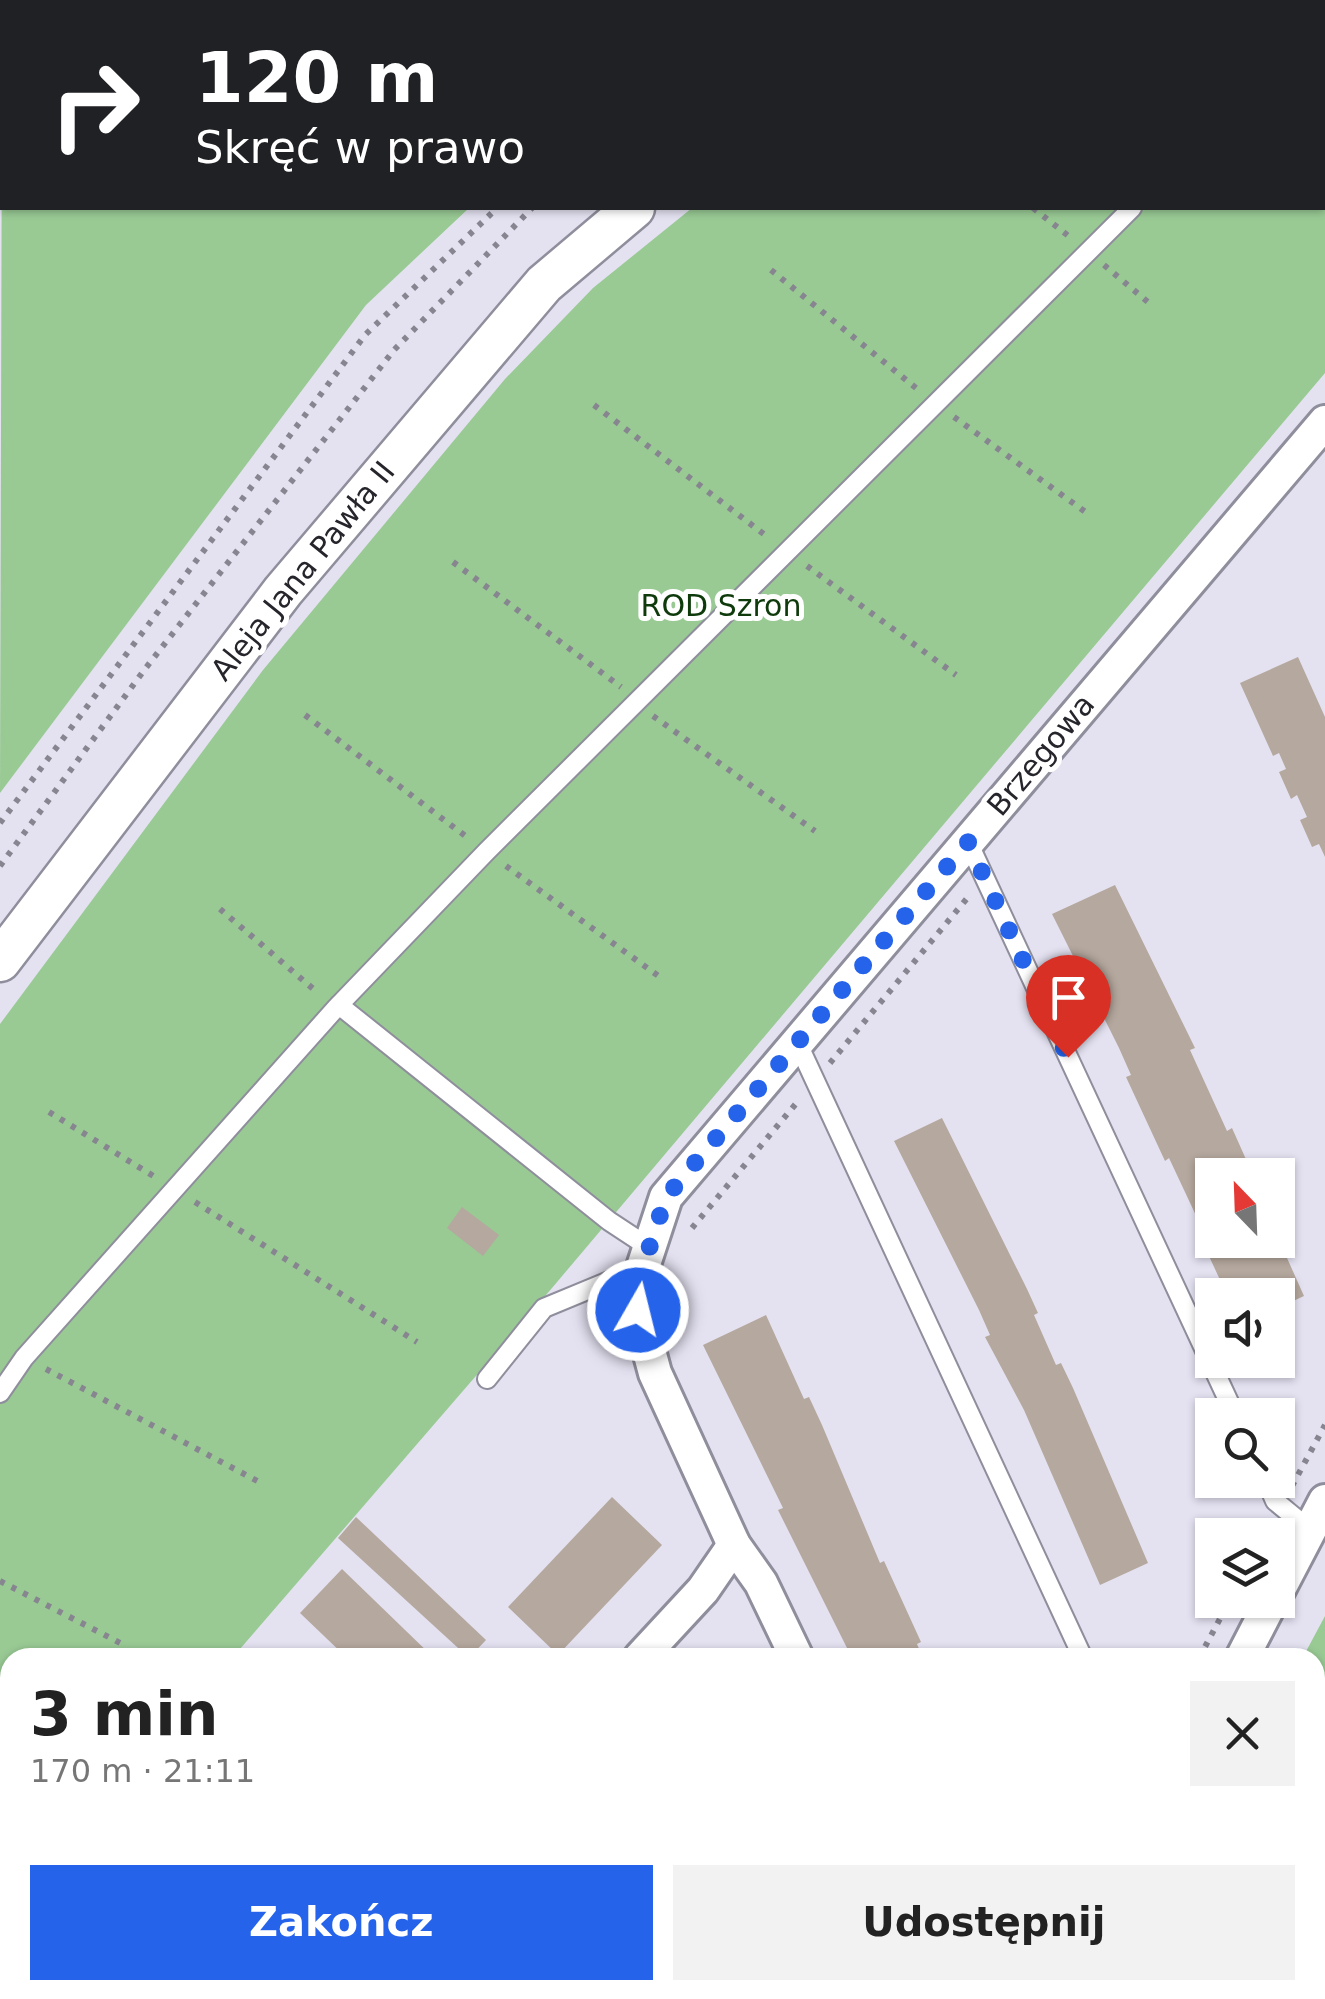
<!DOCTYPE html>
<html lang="pl">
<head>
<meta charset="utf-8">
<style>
  :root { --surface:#fff; --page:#f2f2f2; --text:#222; --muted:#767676; --accent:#2563eb }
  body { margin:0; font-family:"DejaVu Sans",sans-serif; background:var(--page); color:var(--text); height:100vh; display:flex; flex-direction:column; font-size:38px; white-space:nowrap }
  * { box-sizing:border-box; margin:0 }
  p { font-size:32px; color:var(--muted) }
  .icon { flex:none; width:55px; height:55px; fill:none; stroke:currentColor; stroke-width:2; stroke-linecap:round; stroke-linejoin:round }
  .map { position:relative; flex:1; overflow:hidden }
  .details { position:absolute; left:0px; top:1648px; width:1325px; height:352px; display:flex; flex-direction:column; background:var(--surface); border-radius:30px 30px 0 0; box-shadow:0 2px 8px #0004 }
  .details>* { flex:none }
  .banner { position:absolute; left:0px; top:0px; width:1325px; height:210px; box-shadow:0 2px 8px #0004; background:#202124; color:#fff; overflow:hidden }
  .needle { width:65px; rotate:337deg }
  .buttons { position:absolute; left:1195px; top:1158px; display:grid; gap:20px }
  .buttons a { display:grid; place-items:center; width:100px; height:100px; border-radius:0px; background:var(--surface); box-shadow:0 2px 8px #0004; font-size:50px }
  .pin { position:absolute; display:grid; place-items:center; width:85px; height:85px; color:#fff; margin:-102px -42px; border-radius:50% 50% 50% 0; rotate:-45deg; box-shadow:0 0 10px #0007 }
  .pin .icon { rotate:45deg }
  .me { position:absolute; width:110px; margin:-55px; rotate:8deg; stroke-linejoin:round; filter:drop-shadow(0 0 8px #0008) }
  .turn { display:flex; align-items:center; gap:35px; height:210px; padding:0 30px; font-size:45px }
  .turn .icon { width:130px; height:130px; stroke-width:2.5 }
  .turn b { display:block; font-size:70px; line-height:85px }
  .round { display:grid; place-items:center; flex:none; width:105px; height:105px; border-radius:0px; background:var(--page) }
  .summary { display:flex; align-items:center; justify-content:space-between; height:170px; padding:0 30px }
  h1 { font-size:60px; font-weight:600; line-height:75px }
  .primary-button { display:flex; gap:20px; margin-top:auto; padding:20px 30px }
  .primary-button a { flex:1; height:115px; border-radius:0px; background:var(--accent); color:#fff; font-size:40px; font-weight:600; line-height:115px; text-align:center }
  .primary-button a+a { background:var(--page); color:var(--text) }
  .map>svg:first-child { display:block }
  .commercial { fill:#e4d9c4 }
  .built { fill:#dbd9f0 }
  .green { fill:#99ca94 }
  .building { fill:#b5a89e }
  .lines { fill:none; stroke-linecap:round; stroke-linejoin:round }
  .service-casing { stroke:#8f8e9c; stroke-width:22 }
  .minor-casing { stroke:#8f8e9c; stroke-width:38 }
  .tertiary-casing { stroke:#8f8e9c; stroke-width:45 }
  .path { stroke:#878590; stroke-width:6; stroke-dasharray:5 8; stroke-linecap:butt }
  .service { stroke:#fff; stroke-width:18 }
  .minor { stroke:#fff; stroke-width:32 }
  .tertiary { stroke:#fff; stroke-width:40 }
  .route { stroke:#2563eb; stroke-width:18; stroke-dasharray:0 32.4 }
  .labels { text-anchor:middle; stroke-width:10; stroke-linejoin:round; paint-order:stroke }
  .street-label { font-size:30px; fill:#26252b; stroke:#fff }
  .park-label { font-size:30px; fill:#0e3a0c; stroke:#fff }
</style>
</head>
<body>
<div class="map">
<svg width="1325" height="1999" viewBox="0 0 1325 1999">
  <rect width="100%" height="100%" fill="#e4e2f1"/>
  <polygon class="commercial" points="1315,1847 1325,1852 1325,1999 1192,1999 1176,1990 1315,1990"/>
  <polygon class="built" points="1315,1695 1325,1700 1325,1814 1315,1808"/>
  <g class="green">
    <polygon points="62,0 754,0 60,2"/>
    <polygon points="1004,0 1325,0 1325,373 552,1288 233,1657 10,1658 10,1915 0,1934 0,1024 263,670 505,379 593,288 692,208 1322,208 1322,2 1000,2"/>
    <polygon points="2,68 2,208 469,208 366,305 0,793"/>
    <polygon points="1325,1616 1325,1700 1315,1695 1315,1658 1303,1657"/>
  </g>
  <g class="building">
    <polygon points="1298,657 1325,717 1325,857 1319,844 1312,847 1300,820 1307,817 1297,795 1291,799 1279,772 1286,769 1279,753 1273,756 1240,683"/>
    <polygon points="1115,885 1195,1048 1190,1050 1227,1131 1232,1128 1253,1175 1212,1175 1212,1240 1279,1240 1304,1296 1278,1308 1278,1295 1227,1295 1202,1241 1207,1239 1169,1158 1165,1161 1126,1077 1131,1075 1119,1048 1052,914"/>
    <polygon points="942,1118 1027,1289 1038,1313 1034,1315 1056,1365 1061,1363 1073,1388 1148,1563 1100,1585 1024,1410 985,1337 990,1335 979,1310 894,1141"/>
    <polygon points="462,1207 499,1235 483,1256 447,1228"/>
    <polygon points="766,1315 804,1399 809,1397 822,1425 880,1563 884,1561 921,1642 917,1644 923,1658 852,1658 778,1510 783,1508 703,1345"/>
    <polygon points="612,1497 662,1545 558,1655 508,1607"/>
    <polygon points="356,1517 486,1640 469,1658 338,1538"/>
    <polygon points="342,1569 434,1658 347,1658 300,1613"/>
    <polygon points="1315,1877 1325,1882 1325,1975 1315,1970"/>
    <polygon points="145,1990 198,1990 202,1993 197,1999 138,1999"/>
    <polygon points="472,1990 509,1990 485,1999 477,1999"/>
    <polygon points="577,1990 634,1990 640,1999 584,1999"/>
    <polygon points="736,1990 802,1990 806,1996 734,1999 731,1993"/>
  </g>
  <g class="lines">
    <defs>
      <g id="service">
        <polyline points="1322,20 1325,17"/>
        <polyline points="968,842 1235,1415"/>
        <polyline points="339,1005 609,1221 650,1248"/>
        <polyline points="798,1044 1083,1658"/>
        <polyline points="487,1379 544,1308 643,1267"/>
        <polyline points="0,1393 24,1358 336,1008 486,852 1132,208"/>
        <polyline points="1266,1480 1275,1501 1310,1530"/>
      </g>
      <g id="minor">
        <polyline points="1278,1591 1325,1501"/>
        <polyline points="640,1658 703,1590 734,1545"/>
        <polyline points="797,1658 761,1583 734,1545 655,1373 638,1310 643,1267 666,1197 1325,422"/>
        <polyline points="1242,1658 1272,1600"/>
        <polyline points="956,1990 960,1999"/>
        <polyline points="281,1999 293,1990"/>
        <polyline points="1059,1999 1064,1990"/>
      </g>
      <g id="tertiary">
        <polyline points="937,2 941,0"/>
        <polyline points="0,961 283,591 544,284 634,208"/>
      </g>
    </defs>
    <use href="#service" class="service-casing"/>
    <use href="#minor" class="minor-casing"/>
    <use href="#tertiary" class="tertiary-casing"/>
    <g class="path">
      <polyline points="1128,0 1131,2"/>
      <polyline points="200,2 204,0"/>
      <polyline points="772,2 776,0"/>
      <polyline points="823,2 827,0"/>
      <polyline points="1322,180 1325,182"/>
      <polyline points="0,201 2,198"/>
      <polyline points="1033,208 1071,238"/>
      <polyline points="1104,265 1149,303"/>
      <polyline points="771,270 916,388"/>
      <polyline points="594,405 769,538"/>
      <polyline points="954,417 1091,516"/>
      <polyline points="453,562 621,687"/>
      <polyline points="807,566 956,675"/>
      <polyline points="305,715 468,838"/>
      <polyline points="653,716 815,831"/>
      <polyline points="0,823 365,335 497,208"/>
      <polyline points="0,866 145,669 394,350 532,208"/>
      <polyline points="506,866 664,980"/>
      <polyline points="220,909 318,993"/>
      <polyline points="830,1063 969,896"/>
      <polyline points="49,1112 155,1177"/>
      <polyline points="195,1202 417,1342"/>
      <polyline points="692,1228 799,1100"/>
      <polyline points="46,1369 263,1484"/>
      <polyline points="1292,1486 1325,1425"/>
      <polyline points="0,1581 124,1645"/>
      <polyline points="1199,1658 1230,1600"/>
      <polyline points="1016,1999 1021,1990"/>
    </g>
    <use href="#service" class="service"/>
    <use href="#minor" class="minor"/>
    <use href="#tertiary" class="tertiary"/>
  </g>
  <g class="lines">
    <polyline class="route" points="638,1310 643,1267 666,1197 968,842 1068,1057"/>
  </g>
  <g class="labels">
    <g class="street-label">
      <text transform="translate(303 571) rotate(-51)" y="10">Aleja Jana Pawła II</text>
      <text transform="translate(1041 755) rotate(-50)" y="10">Brzegowa</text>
    </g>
    <g class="park-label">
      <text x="721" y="616">ROD Szron</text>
    </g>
  </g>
</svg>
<div class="buttons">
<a><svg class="needle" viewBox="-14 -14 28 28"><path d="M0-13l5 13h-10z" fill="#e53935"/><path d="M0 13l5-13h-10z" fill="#767676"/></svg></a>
<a><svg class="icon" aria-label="sound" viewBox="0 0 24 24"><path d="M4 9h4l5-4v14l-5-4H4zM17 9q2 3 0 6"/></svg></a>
<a><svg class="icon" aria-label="search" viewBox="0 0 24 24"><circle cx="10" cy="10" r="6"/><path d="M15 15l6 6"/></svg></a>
<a><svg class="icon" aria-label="layers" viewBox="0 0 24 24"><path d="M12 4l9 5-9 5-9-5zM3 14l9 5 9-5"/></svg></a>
</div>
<div class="pin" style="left:1068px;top:1057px;background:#d93025"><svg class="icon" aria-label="arrive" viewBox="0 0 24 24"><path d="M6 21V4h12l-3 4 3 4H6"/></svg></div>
<svg class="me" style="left:638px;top:1310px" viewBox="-20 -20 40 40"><circle r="17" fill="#2563eb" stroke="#fff" stroke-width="3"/><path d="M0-11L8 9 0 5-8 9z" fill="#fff"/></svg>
<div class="banner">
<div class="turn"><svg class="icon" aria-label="right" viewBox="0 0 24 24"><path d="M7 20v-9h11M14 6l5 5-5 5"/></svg><div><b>120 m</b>Skręć w prawo</div></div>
</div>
<section class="details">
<div class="summary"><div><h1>3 min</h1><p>170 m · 21:11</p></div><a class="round"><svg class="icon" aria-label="close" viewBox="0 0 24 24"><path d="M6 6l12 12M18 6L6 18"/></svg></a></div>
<div class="primary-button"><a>Zakończ</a><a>Udostępnij</a></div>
</section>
</div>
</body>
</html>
